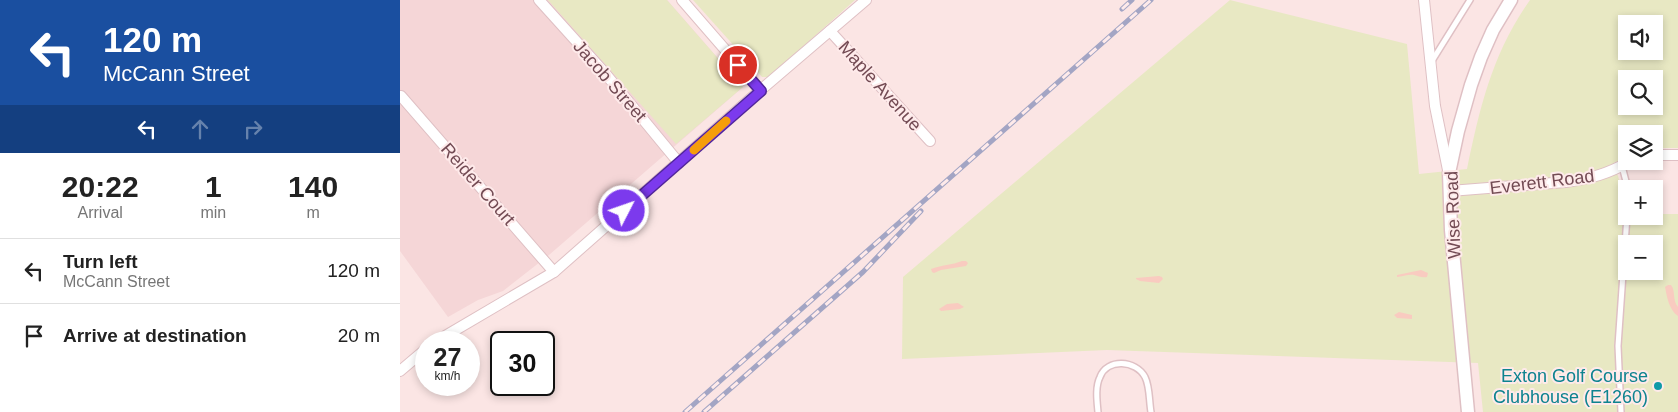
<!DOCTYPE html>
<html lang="en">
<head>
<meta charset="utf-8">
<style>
  :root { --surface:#fff; --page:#f2f2f2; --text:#222; --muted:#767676; --line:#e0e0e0 }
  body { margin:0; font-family:Helvetica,sans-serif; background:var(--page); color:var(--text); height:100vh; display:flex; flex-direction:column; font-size:19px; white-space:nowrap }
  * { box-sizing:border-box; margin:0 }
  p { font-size:16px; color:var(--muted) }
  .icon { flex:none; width:28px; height:28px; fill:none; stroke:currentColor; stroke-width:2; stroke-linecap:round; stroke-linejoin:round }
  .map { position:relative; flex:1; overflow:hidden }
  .side { display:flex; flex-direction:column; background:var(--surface); width:400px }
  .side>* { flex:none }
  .guide { background:#1a4fa0; color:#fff; overflow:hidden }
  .fabs { position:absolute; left:1218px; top:15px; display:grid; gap:10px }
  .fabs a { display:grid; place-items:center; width:45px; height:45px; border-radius:0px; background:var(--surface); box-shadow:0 2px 8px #0003; font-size:25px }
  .speed { position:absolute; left:15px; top:331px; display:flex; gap:10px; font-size:25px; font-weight:700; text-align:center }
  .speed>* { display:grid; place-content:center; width:65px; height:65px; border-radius:50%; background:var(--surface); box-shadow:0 2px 8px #0003; line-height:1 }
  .speed small { font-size:12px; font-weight:400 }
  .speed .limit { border:2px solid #111; border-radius:8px; background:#fff; color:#111 }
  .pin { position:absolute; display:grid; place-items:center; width:42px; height:42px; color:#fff; margin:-21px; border:2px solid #fff; border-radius:50%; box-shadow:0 1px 5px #0007 }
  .me { position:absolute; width:55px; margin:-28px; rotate:49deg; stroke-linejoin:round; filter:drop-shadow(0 0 4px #0008) }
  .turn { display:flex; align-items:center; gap:18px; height:105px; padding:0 20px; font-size:22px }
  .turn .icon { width:65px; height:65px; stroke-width:2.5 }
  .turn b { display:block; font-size:35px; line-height:42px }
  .lanes { display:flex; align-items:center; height:48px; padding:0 20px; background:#0003; justify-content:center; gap:25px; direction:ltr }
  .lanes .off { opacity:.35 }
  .eta { display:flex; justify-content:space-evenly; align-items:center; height:85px; text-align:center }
  .eta b { font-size:30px; font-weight:800; line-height:35px }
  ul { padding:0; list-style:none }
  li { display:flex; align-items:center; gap:15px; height:65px; padding:0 20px; border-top:1px solid var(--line) }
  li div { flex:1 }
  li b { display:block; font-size:19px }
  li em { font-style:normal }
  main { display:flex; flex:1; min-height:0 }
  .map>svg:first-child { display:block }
  .residential { fill:#f5d6d7 }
  .green { fill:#e8e8c3; fill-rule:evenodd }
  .sand { fill:#f9cbc0 }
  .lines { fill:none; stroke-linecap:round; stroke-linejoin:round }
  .service-casing { stroke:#dfc0c4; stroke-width:8 }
  .minor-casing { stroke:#dfc0c4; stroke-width:12 }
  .tertiary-casing { stroke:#dfc0c4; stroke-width:15 }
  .service { stroke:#fff; stroke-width:5 }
  .minor { stroke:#fff; stroke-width:10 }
  .tertiary { stroke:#fff; stroke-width:12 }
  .rail-casing { stroke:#a3a5c4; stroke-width:5 }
  .rail { stroke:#feeaea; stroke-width:3; stroke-dasharray:9; stroke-linecap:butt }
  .route-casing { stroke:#51269a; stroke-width:12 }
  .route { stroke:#7c3aed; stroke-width:9 }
  .slow { stroke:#f59e0b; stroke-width:9 }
  .culture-dot { fill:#0f9aa8; stroke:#feeaea; stroke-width:2 }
  .labels { text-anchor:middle; stroke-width:4; stroke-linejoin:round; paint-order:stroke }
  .street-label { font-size:18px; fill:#734b54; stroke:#feeaea }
  .culture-label { font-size:18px; fill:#0d838f; stroke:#feeaea; text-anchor:end }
</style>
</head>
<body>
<main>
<section class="side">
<div class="guide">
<div class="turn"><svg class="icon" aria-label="left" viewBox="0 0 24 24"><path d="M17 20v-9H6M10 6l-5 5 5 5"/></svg><div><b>120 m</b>McCann Street</div></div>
<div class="lanes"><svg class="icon" aria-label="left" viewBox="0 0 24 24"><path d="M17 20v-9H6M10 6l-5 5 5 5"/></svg><svg class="icon off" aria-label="ahead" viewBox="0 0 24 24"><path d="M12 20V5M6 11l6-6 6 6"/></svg><svg class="icon off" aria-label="right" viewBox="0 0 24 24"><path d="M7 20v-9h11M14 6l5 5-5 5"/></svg></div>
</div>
<div class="eta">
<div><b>20:22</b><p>Arrival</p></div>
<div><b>1</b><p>min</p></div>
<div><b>140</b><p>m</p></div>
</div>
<ul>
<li><svg class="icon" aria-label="left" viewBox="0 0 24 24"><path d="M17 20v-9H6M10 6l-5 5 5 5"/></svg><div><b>Turn left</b><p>McCann Street</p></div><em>120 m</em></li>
<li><svg class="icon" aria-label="arrive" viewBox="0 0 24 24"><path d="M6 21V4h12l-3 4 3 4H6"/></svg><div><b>Arrive at destination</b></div><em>20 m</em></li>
</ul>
</section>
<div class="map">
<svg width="1278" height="412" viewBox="0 0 1278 412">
  <rect width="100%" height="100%" fill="#fbe5e4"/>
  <polygon class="residential" points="0,0 267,0 343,87 149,255 103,291 78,300 48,317 0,251"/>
  <g class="green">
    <polygon points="148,0 267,0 343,87 276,144"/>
    <polygon points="293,0 455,0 369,77 362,77"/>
    <path d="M830,0L1007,44L1019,174L1067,169C1080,107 1092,54 1130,0H1278V148H1254V134H1226V157L1214,163L1221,186L1220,217L1254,216V214H1278V412H1083L1078,363L707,350L502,359L503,277ZM1226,24H1254V51H1226ZM1226,79H1254V106H1226ZM1226,244H1254V271H1226Z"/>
  </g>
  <g class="sand">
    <path d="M562,261H566L568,263L566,266L541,270L534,273L532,272L531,269C541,265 552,265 562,261Z"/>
    <path d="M1021,270L1028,273L1027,277C1021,278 1019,276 1014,275C1009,274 1002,277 997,277V275Z"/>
    <polygon points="759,276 762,277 763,279 759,283 740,281 736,279 736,278"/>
    <path d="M1268,285H1271C1276,291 1272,300 1278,307V316C1269,310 1267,297 1265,287Z"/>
    <polygon points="558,303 564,307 560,309 541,311 539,309 547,304"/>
    <polygon points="999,312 1012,315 1012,319 997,318 994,315"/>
  </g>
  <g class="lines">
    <defs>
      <g id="service">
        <polyline points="1032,61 1070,0"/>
        <polyline points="1222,166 1228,189"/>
        <path d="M698,412C697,401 695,387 700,377C707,358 736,360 745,377C750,387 749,401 751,412"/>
        <polyline points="1221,412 1218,346 1227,216"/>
      </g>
      <g id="minor">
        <polyline points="139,0 204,72 279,163"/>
        <polyline points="282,0 361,91"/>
        <polyline points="1024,0 1035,106 1048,170"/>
        <polyline points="430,31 530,141"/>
        <polyline points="1,96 154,272"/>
        <polyline points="1254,155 1278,155"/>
        <path d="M1050,191L1166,182C1193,178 1207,174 1231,161"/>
        <polyline points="35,342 154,272 349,100 466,0"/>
        <polyline points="0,371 26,349"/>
      </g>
      <polyline id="tertiary" points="1068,412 1051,230 1049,173 1058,131 1071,85 1081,57 1093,30 1111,0"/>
    </defs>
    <use href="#service" class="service-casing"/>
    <use href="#minor" class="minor-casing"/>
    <use href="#tertiary" class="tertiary-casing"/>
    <use href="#service" class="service"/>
    <use href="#minor" class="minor"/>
    <use href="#tertiary" class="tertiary"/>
    <defs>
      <g id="rail">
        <polyline points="722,9 732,0"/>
        <polyline points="285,412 751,0"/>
        <polyline points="304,412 463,272 521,211"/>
      </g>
    </defs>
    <use href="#rail" class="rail-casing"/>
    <use href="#rail" class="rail"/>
  </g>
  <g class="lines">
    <defs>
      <polyline id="route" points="224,211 361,91 338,65"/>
    </defs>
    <use href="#route" class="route-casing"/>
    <use href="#route" class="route"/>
    <polyline class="slow" points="294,150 326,121"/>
  </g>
  <circle class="culture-dot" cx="1258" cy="386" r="5"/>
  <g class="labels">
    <g class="street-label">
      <text transform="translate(210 81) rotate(49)" y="6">Jacob Street</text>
      <text transform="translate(480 86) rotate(48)" y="6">Maple Avenue</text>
      <text transform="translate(1142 182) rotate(-7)" y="6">Everett Road</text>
      <text transform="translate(78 184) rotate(49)" y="6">Reider Court</text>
      <text transform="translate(1053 215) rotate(-92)" y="6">Wise Road</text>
    </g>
    <g class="culture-label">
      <text x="1248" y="382">Exton Golf Course<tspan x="1248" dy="21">Clubhouse (E1260)</tspan></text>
    </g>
  </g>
</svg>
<div class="fabs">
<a><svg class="icon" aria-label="sound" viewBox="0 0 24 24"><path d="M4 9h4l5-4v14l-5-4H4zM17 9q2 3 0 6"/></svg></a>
<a><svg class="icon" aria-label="search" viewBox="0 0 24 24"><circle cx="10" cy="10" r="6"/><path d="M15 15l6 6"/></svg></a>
<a><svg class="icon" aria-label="layers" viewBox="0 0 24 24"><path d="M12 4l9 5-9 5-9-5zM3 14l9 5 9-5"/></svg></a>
<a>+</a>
<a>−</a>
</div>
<div class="speed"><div>27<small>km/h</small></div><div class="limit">30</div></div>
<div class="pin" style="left:338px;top:65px;background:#d93025"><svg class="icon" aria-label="arrive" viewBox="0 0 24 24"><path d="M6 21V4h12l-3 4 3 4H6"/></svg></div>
<svg class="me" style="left:224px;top:211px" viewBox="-20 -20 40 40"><circle r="17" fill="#7c3aed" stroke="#fff" stroke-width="3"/><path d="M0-11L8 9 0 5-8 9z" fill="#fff"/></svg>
</div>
</main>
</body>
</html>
